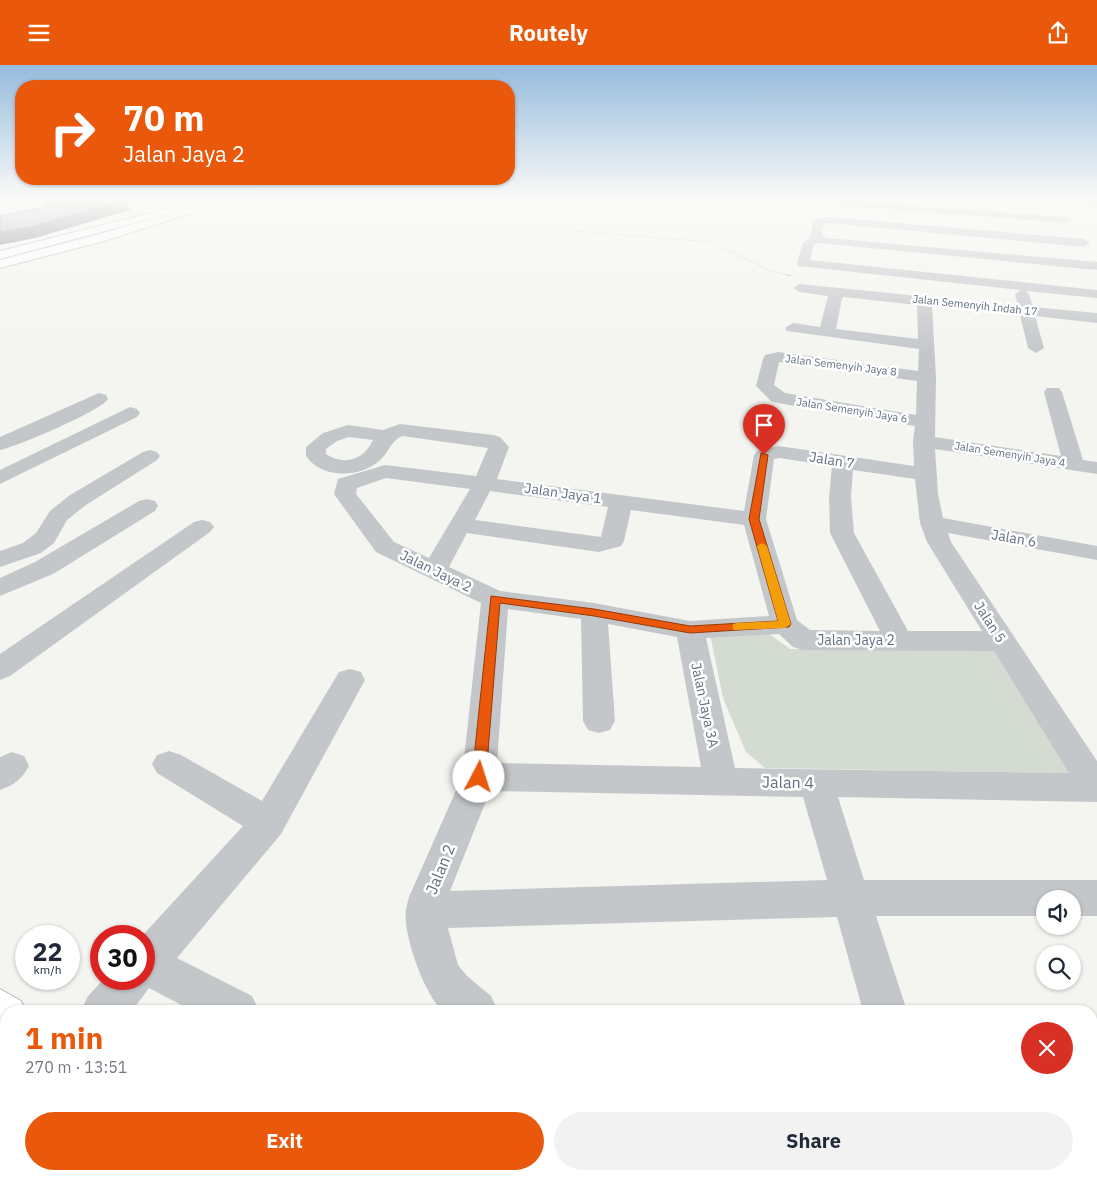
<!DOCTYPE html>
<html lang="en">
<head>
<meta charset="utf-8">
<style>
  :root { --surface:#fff; --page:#f2f2f3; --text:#1f2937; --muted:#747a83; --accent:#ea580c }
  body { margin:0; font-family:"IBM Plex Sans",sans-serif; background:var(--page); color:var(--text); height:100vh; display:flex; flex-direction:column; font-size:19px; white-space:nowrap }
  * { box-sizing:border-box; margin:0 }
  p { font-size:16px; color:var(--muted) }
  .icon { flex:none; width:28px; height:28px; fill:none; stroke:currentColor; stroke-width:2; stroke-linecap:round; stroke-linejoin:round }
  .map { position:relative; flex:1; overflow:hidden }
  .drawer { position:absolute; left:0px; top:940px; width:1098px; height:175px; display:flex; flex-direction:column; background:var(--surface); border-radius:20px 20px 0 0; box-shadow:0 1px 4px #0004 }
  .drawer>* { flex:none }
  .banner { position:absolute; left:15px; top:15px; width:500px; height:105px; border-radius:20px; box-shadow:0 1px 4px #0004; background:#ea580c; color:#fff; overflow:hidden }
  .fabs { position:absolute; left:1036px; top:825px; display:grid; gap:10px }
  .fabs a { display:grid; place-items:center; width:45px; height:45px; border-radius:50%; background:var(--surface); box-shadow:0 1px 4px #0004; font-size:25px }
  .speed { position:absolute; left:15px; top:860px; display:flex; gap:10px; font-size:25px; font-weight:700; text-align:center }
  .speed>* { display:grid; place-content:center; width:65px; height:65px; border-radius:50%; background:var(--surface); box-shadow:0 1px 4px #0004; line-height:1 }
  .speed small { font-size:12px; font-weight:400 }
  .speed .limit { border:8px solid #d22; background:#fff; color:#111 }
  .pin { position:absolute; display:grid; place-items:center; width:42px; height:42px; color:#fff; margin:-51px -21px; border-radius:50% 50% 50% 0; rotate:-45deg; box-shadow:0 0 5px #0007 }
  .pin .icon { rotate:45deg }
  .me { position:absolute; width:55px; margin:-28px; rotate:5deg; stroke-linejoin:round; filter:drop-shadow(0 0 4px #0008) }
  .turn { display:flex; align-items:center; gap:18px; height:105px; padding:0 25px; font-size:22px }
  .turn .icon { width:65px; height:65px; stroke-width:2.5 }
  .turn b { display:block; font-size:35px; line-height:42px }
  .round { display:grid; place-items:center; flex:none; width:52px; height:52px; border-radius:26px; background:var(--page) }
  .summary { display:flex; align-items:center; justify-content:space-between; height:85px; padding:0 25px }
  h1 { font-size:30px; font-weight:700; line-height:38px; color:var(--accent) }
  .primary-button { display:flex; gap:10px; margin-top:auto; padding:10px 25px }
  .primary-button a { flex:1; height:58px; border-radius:30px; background:var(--accent); color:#fff; font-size:20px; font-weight:700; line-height:58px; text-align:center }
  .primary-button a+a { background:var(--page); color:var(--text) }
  header { display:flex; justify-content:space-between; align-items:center; height:65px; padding:0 25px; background:var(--accent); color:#fff; font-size:22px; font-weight:700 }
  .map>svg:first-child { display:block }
  .green { fill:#d4dcd1 }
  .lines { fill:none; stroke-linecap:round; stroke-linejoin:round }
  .major-casing { stroke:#b4b8bc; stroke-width:2 }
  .highway-casing { stroke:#b6b8bb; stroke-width:2 }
  .path-far1 { stroke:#bdbec0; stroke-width:1; stroke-dasharray:1 1; stroke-linecap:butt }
  .path { stroke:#bdbec0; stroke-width:2; stroke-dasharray:1 1; stroke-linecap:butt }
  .minor { fill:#c4c7ca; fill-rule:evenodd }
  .major { fill:#fff; fill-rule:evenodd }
  .highway { fill:#fff; fill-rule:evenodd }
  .shaded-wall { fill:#777c80 }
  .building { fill:#aab1b7; stroke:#777c80 }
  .route { fill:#ea580c; stroke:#983908 }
  .slow { fill:#f59e0b }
  .labels { text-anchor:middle; stroke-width:5; stroke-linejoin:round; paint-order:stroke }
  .far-street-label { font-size:11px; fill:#627182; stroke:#fff }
  .street-label { font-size:14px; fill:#627182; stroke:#fff }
  .near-street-label { font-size:16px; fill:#627182; stroke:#fff }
</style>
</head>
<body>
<header><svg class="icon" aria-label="menu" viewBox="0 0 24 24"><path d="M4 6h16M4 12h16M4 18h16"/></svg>Routely<svg class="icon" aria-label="share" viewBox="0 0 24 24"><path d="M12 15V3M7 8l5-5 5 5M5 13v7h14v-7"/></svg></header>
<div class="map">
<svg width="1097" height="1115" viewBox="0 0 1097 1115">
  <rect width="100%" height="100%" fill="#f4f5f0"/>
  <polygon class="green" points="768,568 790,584 993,584 1071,708 765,703 746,687 723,633 710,569"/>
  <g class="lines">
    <defs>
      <g id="major">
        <polygon points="207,134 224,134 0,194 0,186"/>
        <polygon points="0,924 21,936 26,946 6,946 6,973 0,970"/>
        <polygon points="201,1109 258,1109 261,1115 204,1115"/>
      </g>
      <polygon id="highway" points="221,134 236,134 104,176 0,203 0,195 96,170"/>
    </defs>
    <use href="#major" class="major-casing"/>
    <use href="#highway" class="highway-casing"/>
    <polyline class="path-far1" points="572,166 710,177 771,206 792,211"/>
    <polyline class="path" points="786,210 792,211"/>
    <g class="minor">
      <polygon points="820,134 1066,152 1072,155 1066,158 824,139 820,138"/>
      <polygon points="1033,134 1097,135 1097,141 1038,137"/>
      <path d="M829,152L1084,174L1090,178L1084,182L829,158L824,159L821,170L827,173L1097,197V205L819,178L814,179L810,195L1097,225V233L1026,226L1029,229L1033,242L1097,248V258L1035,251L1044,283L1036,288L1028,283L1020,250L932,241L936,312L935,372L1061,391L1044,327L1047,323H1059L1062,327L1083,395L1097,397V409L935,384L938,429L943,453L1097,481V495L948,468L951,477L1097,696V737L838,732L864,815H1097V851H1072V834H1045V851H876L907,946H863L837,852L448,863L458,900L467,911L491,931L498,946H443C424,930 402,867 406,844C407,840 408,836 409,832L462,712L481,538L376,487L334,429L338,414L385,400L476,411L488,383L402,371C390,376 389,388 379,396C360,413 321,414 306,391V382L323,368L348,360L383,365L400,359L493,370L500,372L509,382L497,414L744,446L754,390L757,386L779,381L914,401L913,376L915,361L772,337L756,321L763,294L765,290L778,287L918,306L919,284L787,266L785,263L793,258L820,262L828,231L800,227L793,223L800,219L1018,241L1015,229L1021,225L798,201L797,198L803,177L810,173L813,156L815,154ZM844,232L917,240L918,274L836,264L842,233ZM779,297L917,316L916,350L785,328L774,320ZM349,372L373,375C364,395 344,401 326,389V384L337,376ZM779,393L832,401L829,432L830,468L880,566L810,565L797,555L766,454L774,394ZM853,405L915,414L920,458L927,477L982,566H908L854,468L851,432ZM386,413L470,424L429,493L394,477L356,429L357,423ZM490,426L608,442L601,472L475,455ZM631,445L744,460L769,551L690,556L594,538L500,526L449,502L467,468L599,487L621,481L624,476ZM508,544L581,554L583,656L588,665L599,668L610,665L615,656L608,559L677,572L701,702L497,698ZM779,569L793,582L803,585L994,586L1069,708L735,703L706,573ZM490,726L803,732L827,815L450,826Z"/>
      <path d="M99,328L106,330L108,334C99,347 18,381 0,385V372Z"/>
      <polygon points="130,342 137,344 140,348 137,352 0,419 0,405"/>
      <polygon points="150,385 157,387 160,391 157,395 86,440 67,455 54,478 41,488 0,502 0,486 23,478 36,468 50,446 70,430 143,387"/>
      <polygon points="147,434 155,436 158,441 155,446 53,509 0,531 0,513 35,497 139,436"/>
      <polygon points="202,455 210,457 214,462 210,467 10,611 0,615 0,589 194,457"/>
      <polygon points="350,604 361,607 365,615 281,769 177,893 252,931 259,946 193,946 149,923 132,946 81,946 88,931 104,914 144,914 142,871 243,761 157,708 152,699 157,690 169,686 181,690 262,736 339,607"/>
      <path d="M12,687L24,691L29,701C22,714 14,720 0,725V692Z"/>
      <rect x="1091" y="953" width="6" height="44"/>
      <polygon points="6,1076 6,1109 28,1109 25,1115 0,1115 0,1079"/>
    </g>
    <use href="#major" class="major"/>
    <use href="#highway" class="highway"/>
  </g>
  <polygon class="shaded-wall" points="126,134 127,134 130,145 35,173 0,180 0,167"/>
  <polygon class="building" points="63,134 126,134 30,162 0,167 0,151 45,142 47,137"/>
  <linearGradient id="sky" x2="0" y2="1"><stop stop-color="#96bbdd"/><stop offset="0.46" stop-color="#fafaf8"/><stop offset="1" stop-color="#fafaf8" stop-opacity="0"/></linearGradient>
  <rect width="1097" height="290" fill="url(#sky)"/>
  <polygon class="route" points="761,388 768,390 759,454 791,559 789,562 690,568 594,551 500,538 486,712 484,716 474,716 472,712 491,531 594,544 690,561 778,556 749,454"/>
  <polygon class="slow" points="762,478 767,481 791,559 785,563 733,565 733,559 737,558 778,556 757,481"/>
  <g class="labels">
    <g class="far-street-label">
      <text transform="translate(975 240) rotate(6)" y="4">Jalan Semenyih Indah 17</text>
      <text transform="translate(841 300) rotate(7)" y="4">Jalan Semenyih Jaya 8</text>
      <text transform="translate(852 345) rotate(9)" y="4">Jalan Semenyih Jaya 6</text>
      <text transform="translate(1010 389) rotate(9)" y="4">Jalan Semenyih Jaya 4</text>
    </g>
    <g class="street-label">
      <text transform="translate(832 395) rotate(9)" y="5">Jalan 7</text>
      <text transform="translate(563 428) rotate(8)" y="5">Jalan Jaya 1</text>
      <text transform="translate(1014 473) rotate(10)" y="5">Jalan 6</text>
      <text transform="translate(436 506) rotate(26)" y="5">Jalan Jaya 2</text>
      <text transform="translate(990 557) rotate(57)" y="5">Jalan 5</text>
      <text x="856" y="580">Jalan Jaya 2</text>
      <text transform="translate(705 640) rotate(78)" y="5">Jalan Jaya 3A</text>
    </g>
    <g class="near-street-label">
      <text transform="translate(788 717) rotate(1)" y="6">Jalan 4</text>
      <text transform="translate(440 804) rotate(-68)" y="6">Jalan 2</text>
    </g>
  </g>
</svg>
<div class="fabs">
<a><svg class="icon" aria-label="sound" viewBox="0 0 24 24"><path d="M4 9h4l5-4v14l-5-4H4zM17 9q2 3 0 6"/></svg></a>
<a><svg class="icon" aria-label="search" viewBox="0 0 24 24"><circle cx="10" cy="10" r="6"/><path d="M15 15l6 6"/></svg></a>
</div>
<div class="speed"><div>22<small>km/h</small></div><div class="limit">30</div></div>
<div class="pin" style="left:764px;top:390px;background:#d93025"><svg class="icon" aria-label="arrive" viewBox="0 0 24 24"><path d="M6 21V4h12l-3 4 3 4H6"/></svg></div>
<svg class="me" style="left:479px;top:712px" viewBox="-20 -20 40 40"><circle r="19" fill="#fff"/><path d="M0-13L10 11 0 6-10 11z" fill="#ea580c"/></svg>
<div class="banner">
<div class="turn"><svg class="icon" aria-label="right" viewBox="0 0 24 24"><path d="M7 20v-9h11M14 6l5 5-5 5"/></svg><div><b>70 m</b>Jalan Jaya 2</div></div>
</div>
<section class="drawer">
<div class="summary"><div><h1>1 min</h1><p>270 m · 13:51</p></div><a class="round" style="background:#d93025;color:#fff"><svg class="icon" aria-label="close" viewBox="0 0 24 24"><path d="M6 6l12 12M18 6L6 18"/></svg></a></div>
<div class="primary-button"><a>Exit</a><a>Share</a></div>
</section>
</div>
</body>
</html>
